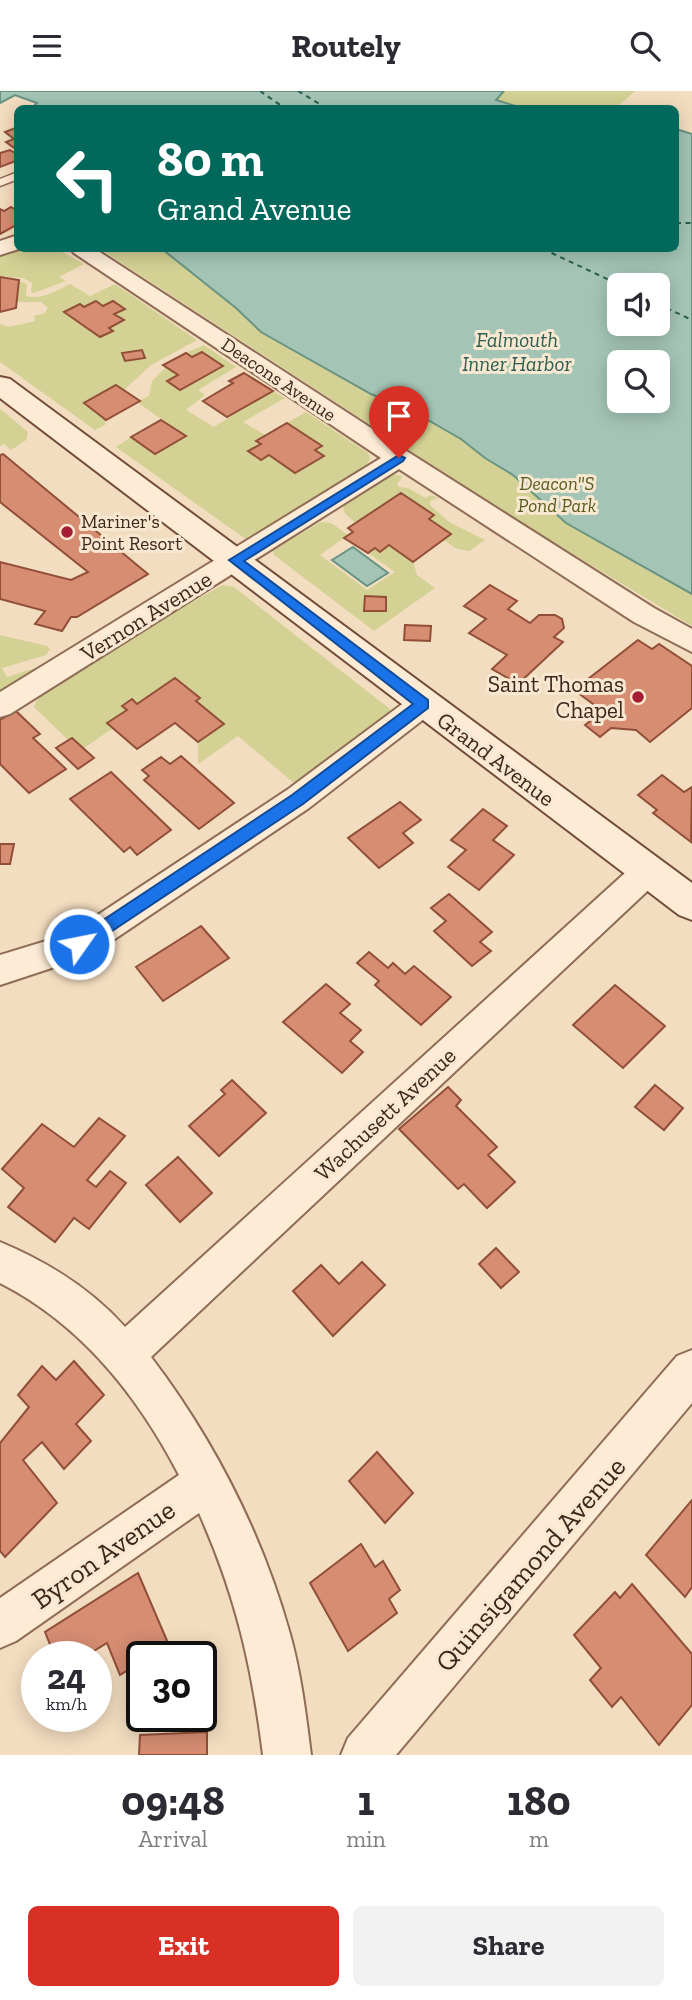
<!DOCTYPE html>
<html lang="en">
<head>
<meta charset="utf-8">
<style>
  :root { --surface:#fff; --page:#f2f2f3; --text:#2b2b33; --muted:#7c7c81; --accent:#d93025 }
  body { margin:0; font-family:"Zilla Slab",serif; background:var(--page); color:var(--text); height:100vh; display:flex; flex-direction:column; font-size:26px; white-space:nowrap }
  * { box-sizing:border-box; margin:0 }
  p { font-size:23px; color:var(--muted) }
  .icon { flex:none; width:38px; height:38px; fill:none; stroke:currentColor; stroke-width:2; stroke-linecap:round; stroke-linejoin:round }
  .map { position:relative; height:1664px; overflow:hidden }
  .drawer { display:flex; flex-direction:column; background:var(--surface); flex:1 }
  .drawer>* { flex:none }
  .guide { position:absolute; left:14px; top:14px; width:665px; height:147px; border-radius:10px; box-shadow:0 4px 18px #0003; background:#00695c; color:#fff; overflow:hidden }
  .fabs { position:absolute; left:607px; top:182px; display:grid; gap:14px }
  .fabs a { display:grid; place-items:center; width:63px; height:63px; border-radius:10px; background:var(--surface); box-shadow:0 4px 18px #0003; font-size:35px }
  .speed { position:absolute; left:21px; top:1550px; display:flex; gap:14px; font-size:35px; font-weight:700; text-align:center }
  .speed>* { display:grid; place-content:center; width:91px; height:91px; border-radius:50%; background:var(--surface); box-shadow:0 4px 18px #0003; line-height:1 }
  .speed small { font-size:18px; font-weight:400 }
  .speed .limit { border:4px solid #111; border-radius:10px; background:#fff; color:#111 }
  .pin { position:absolute; display:grid; place-items:center; width:60px; height:60px; color:#fff; margin:-72px -30px; border-radius:50% 50% 50% 0; rotate:-45deg; box-shadow:0 0 7px #0007 }
  .pin .icon { rotate:45deg }
  .me { position:absolute; width:77px; margin:-38px; rotate:57deg; stroke-linejoin:round; filter:drop-shadow(0 0 5px #0008) }
  .turn { display:flex; align-items:center; gap:24px; height:147px; padding:0 28px; font-size:32px }
  .turn .icon { width:91px; height:91px; stroke-width:2.5 }
  .turn b { display:block; font-size:49px; line-height:60px }
  .eta { display:flex; justify-content:space-evenly; align-items:center; height:119px; text-align:center }
  .eta b { font-size:42px; font-weight:800; line-height:49px }
  .primary-button { display:flex; gap:14px; margin-top:auto; padding:14px 28px }
  .primary-button a { flex:1; height:80px; border-radius:10px; background:var(--accent); color:#fff; font-size:28px; font-weight:800; line-height:80px; text-align:center }
  .primary-button a+a { background:var(--page); color:var(--text) }
  header { display:flex; justify-content:space-between; align-items:center; height:91px; padding:0 28px; background:var(--surface); font-size:32px; font-weight:800 }
  .map>svg:first-child { display:block }
  .green { fill:#d3d193 }
  .water { fill:#a4c5b6; stroke:#699483; stroke-width:2; fill-rule:evenodd }
  .lines { fill:none; stroke-linecap:round; stroke-linejoin:round }
  .ferry { stroke:#295e53; stroke-width:2; stroke-dasharray:5 4.5; stroke-linecap:butt }
  .building { fill:#d68d72; stroke:#914f38; stroke-width:2 }
  .lane-casing { stroke:#8f6c56; stroke-width:3 }
  .street-casing { stroke:#8f6c56; stroke-width:4 }
  .secondary-casing { stroke:#714d39; stroke-width:4 }
  .lane { fill:#fdebd5; fill-rule:evenodd }
  .street { fill:#fdebd5; fill-rule:evenodd }
  .secondary { fill:#fdebd5; fill-rule:evenodd }
  .route { fill:#1a73e8; stroke:#114b97; stroke-width:2 }
  .poi-dot { fill:#a51e33; stroke:#f9e8d1; stroke-width:2.5 }
  .labels { text-anchor:middle; stroke-width:6; stroke-linejoin:round; paint-order:stroke }
  .far-street-label { font-size:19px; fill:#3d271c; stroke:#f9e8d1 }
  .far-park-label { font-size:19px; font-style:italic; fill:#555c20; stroke:#f9e8d1 }
  .far-poi-label { font-size:19px; fill:#3d271c; stroke:#f9e8d1; text-anchor:start }
  .far-water-label { font-size:21px; font-style:italic; fill:#295e53; stroke:#f9e8d1 }
  .street-label { font-size:23px; fill:#3d271c; stroke:#f9e8d1 }
  .poi-label { font-size:23px; fill:#3d271c; stroke:#f9e8d1; text-anchor:end }
  .near-street-label { font-size:28px; fill:#3d271c; stroke:#f9e8d1 }
</style>
</head>
<body>
<header><svg class="icon" aria-label="menu" viewBox="0 0 24 24"><path d="M4 6h16M4 12h16M4 18h16"/></svg>Routely<svg class="icon" aria-label="search" viewBox="0 0 24 24"><circle cx="10" cy="10" r="6"/><path d="M15 15l6 6"/></svg></header>
<div class="map">
<svg width="692" height="1664" viewBox="0 0 692 1664">
  <rect width="100%" height="100%" fill="#f3ddc0"/>
  <g class="green">
    <polygon points="504,0 635,0 616,17 522,17 495,8"/>
    <polygon points="18,158 57,158 84,173 59,186 66,190 34,202 31,201 32,192 23,187 0,185 0,164"/>
    <polygon points="100,158 246,158 692,436 692,535 525,434"/>
    <path d="M19,190L27,193L26,205C42,209 55,200 70,193L90,205L115,193L197,249L151,274L124,299L84,312L106,329L105,334L95,339L0,271V233L9,236L35,230L34,225L45,222L48,217L41,211H17Z"/>
    <polygon points="204,254 236,276 198,299 205,304 186,319 214,336 273,300 285,307 243,331 265,344 256,349 261,353 248,361 261,369 269,364 295,382 324,365 315,359 321,354 287,332 306,321 368,362 370,368 366,376 252,449 247,449 116,356 131,346 155,363 185,345 137,311 149,305 152,290 166,276 178,284 168,290 180,299 223,276 186,262"/>
    <polygon points="0,318 28,341 26,349 11,359 4,353 0,355"/>
    <path d="M394,384L403,385L397,393L399,396L408,397L425,407L431,404L438,407L430,410V414L449,431L485,449L469,460L457,458L444,449L451,443L429,428L434,423L401,402L356,432C349,427 340,421 345,412L382,387Z"/>
    <polygon points="321,431 331,432 348,444 320,464 367,499 395,481 368,462 375,457 381,460 389,454 413,471 417,484 435,497 374,540 274,464 273,459"/>
    <polygon points="223,494 234,496 390,618 390,622 295,693 238,645 198,673 198,651 224,633 196,610 200,606 175,587 137,613 132,608 123,614 127,619 107,632 113,637 84,657 73,647 68,649 34,616 39,605 155,531"/>
    <polygon points="0,544 47,555 50,558 46,564 2,577 7,586 45,574 0,605"/>
  </g>
  <g class="water">
    <polygon points="0,0 504,0 496,9 522,17 46,18 34,15 37,12 15,4 0,12"/>
    <path d="M676,38L692,43V503L566,432L513,384L485,367L461,348L419,324L371,303L261,241L236,217L162,158H676ZM620,194H658V233H620ZM658,271V310H620V271Z"/>
    <polygon points="353,456 388,482 367,495 332,469"/>
  </g>
  <g class="lines">
    <g class="ferry">
      <polyline points="260,0 286,18"/>
      <polyline points="298,0 328,18"/>
      <polyline points="676,132 692,132"/>
      <polyline points="543,158 620,194"/>
      <polyline points="658,213 692,229"/>
    </g>
  </g>
  <g class="building">
    <polygon points="18,36 18,56 14,57 6,51 14,48 5,41"/>
    <polygon points="10,59 18,64 18,69 0,76 0,62"/>
    <polygon points="11,116 18,120 15,124 18,133 0,143 0,118 4,120"/>
    <polygon points="0,186 19,189 16,217 0,221"/>
    <polygon points="96,210 103,215 113,210 125,218 114,223 124,229 109,237 113,240 100,246 64,221 80,213 84,216"/>
    <polygon points="142,259 145,267 125,270 122,262"/>
    <polygon points="202,261 223,275 180,299 167,290 178,284 163,274 186,262 192,266"/>
    <polygon points="244,282 273,300 227,326 203,310 233,292 229,290"/>
    <polygon points="116,294 140,310 106,329 84,312"/>
    <polygon points="161,329 186,345 155,363 131,346"/>
    <polygon points="287,332 322,355 315,359 324,365 295,382 269,364 261,369 248,360 261,353 256,350"/>
    <polygon points="3,363 148,483 77,526 71,526 62,540 35,533 45,520 0,508 0,471 71,489 88,481 0,411 0,364"/>
    <polygon points="401,402 434,424 429,428 451,443 413,471 389,454 380,461 375,457 368,462 344,447 353,441 348,437"/>
    <polygon points="490,494 517,510 508,518 530,532 539,524 555,524 562,528 564,537 554,546 563,551 518,593 492,578 507,564 469,542 486,528 464,515"/>
    <polygon points="365,505 386,506 386,520 364,520"/>
    <polygon points="405,534 431,535 430,550 404,549"/>
    <polygon points="638,549 652,558 659,553 692,575 692,617 650,651 636,639 611,637 600,646 585,634 594,627 593,613 574,599"/>
    <polygon points="175,587 200,607 196,610 224,633 198,651 175,632 137,658 107,632 127,619 122,615 132,608 137,613"/>
    <polygon points="16,620 40,643 33,647 66,678 29,702 0,673 0,629"/>
    <polygon points="72,647 94,667 78,678 56,657"/>
    <polygon points="181,665 234,712 199,738 144,689 149,685 142,679 161,666 170,673"/>
    <polygon points="111,681 171,739 137,764 130,756 124,761 70,708"/>
    <polygon points="662,684 684,701 692,696 691,751 653,722 657,719 638,704"/>
    <polygon points="400,711 421,729 403,742 413,752 379,777 348,747"/>
    <polygon points="483,718 507,735 493,749 514,764 479,799 448,776 466,759 451,749"/>
    <polygon points="0,753 14,753 10,773 0,773"/>
    <polygon points="449,803 492,841 480,851 491,860 472,875 434,840 446,830 431,817"/>
    <polygon points="201,835 229,867 163,910 136,876"/>
    <polygon points="369,861 388,877 393,872 405,883 414,875 451,906 421,934 375,894 379,890 357,872"/>
    <polygon points="326,893 350,913 340,922 361,939 350,950 363,961 342,982 283,931"/>
    <polygon points="615,894 665,935 623,977 573,934"/>
    <polygon points="232,989 266,1022 219,1065 189,1035 225,1003 221,999"/>
    <polygon points="655,994 683,1017 664,1039 635,1016"/>
    <polygon points="448,996 461,1009 456,1015 497,1056 488,1064 515,1091 487,1117 464,1093 458,1098 399,1038"/>
    <polygon points="99,1027 125,1045 87,1089 96,1096 110,1080 126,1092 89,1138 74,1127 55,1151 8,1116 24,1097 2,1078 42,1033 74,1056"/>
    <polygon points="178,1066 212,1102 180,1131 146,1094"/>
    <polygon points="496,1157 519,1181 501,1197 479,1173"/>
    <polygon points="362,1171 385,1194 333,1245 293,1200 321,1174 339,1193"/>
    <polygon points="74,1270 104,1304 76,1333 91,1350 64,1378 42,1351 23,1369 57,1412 5,1466 0,1460 0,1352 29,1316 18,1304 42,1275 56,1289"/>
    <polygon points="377,1361 413,1402 385,1432 349,1390"/>
    <polygon points="692,1409 692,1496 685,1506 646,1464"/>
    <polygon points="361,1453 375,1476 383,1470 400,1499 389,1508 397,1522 348,1560 310,1492"/>
    <polygon points="138,1482 168,1552 147,1566 142,1566 142,1570 120,1584 107,1552 84,1566 55,1566 45,1541"/>
    <polygon points="632,1493 692,1563 692,1614 659,1654 621,1606 612,1616 590,1589 601,1577 574,1544 615,1501 620,1507"/>
    <polygon points="207,1641 207,1664 139,1664 140,1644"/>
  </g>
  <g class="lines">
    <defs>
      <polygon id="lane" points="18,81 18,88 0,95 0,88"/>
      <g id="street">
        <polygon points="18,144 19,158 0,164 0,150"/>
        <polygon points="71,158 95,158 408,361 654,517 692,538 692,561 634,531 399,378 10,623 0,626 0,601 381,367 74,162"/>
        <polygon points="423,602 433,605 438,613 433,621 309,717 91,864 0,894 0,864 69,843 287,699 413,605"/>
        <path d="M647,768L658,772L663,781L658,790L151,1266C214,1349 262,1443 290,1543C301,1582 306,1624 311,1664H263C252,1575 236,1505 199,1422L16,1550L0,1557V1507L179,1384C138,1305 81,1233 0,1192V1151C48,1171 90,1197 125,1236L636,772Z"/>
        <polygon points="692,1259 692,1312 396,1664 341,1664 348,1647 677,1265"/>
      </g>
      <polygon id="secondary" points="0,286 10,288 692,792 692,829 679,824 0,307"/>
    </defs>
    <use href="#lane" class="lane-casing"/>
    <use href="#street" class="street-casing"/>
    <use href="#secondary" class="secondary-casing"/>
    <use href="#lane" class="lane"/>
    <use href="#street" class="street"/>
    <use href="#secondary" class="secondary"/>
  </g>
  <polygon class="route" points="399,364 405,367 403,370 244,470 428,609 428,617 303,713 85,858 73,858 71,853 73,849 292,704 413,613 229,469"/>
  <g class="poi-dot">
    <circle cx="67" cy="441" r="7"/>
    <circle cx="638" cy="606" r="7"/>
  </g>
  <g class="labels">
    <g class="far-street-label">
      <text transform="translate(279 288) rotate(34)" y="7">Deacons Avenue</text>
    </g>
    <g class="far-park-label">
      <text x="557" y="399">Deacon"S<tspan x="557" dy="22">Pond Park</tspan></text>
    </g>
    <g class="far-poi-label">
      <text x="81" y="437">Mariner's<tspan x="81" dy="22">Point Resort</tspan></text>
    </g>
    <g class="far-water-label">
      <text x="517" y="256">Falmouth<tspan x="517" dy="24">Inner Harbor</tspan></text>
    </g>
    <g class="street-label">
      <text transform="translate(146 525) rotate(-32)" y="8">Vernon Avenue</text>
      <text transform="translate(496 668) rotate(37)" y="8">Grand Avenue</text>
      <text transform="translate(385 1023) rotate(-43)" y="8">Wachusett Avenue</text>
    </g>
    <g class="poi-label">
      <text x="624" y="601">Saint Thomas<tspan x="624" dy="26">Chapel</tspan></text>
    </g>
    <g class="near-street-label">
      <text transform="translate(103 1463) rotate(-35)" y="10">Byron Avenue</text>
      <text transform="translate(530 1473) rotate(-49)" y="10">Quinsigamond Avenue</text>
    </g>
  </g>
</svg>
<div class="fabs">
<a><svg class="icon" aria-label="sound" viewBox="0 0 24 24"><path d="M4 9h4l5-4v14l-5-4H4zM17 9q2 3 0 6"/></svg></a>
<a><svg class="icon" aria-label="search" viewBox="0 0 24 24"><circle cx="10" cy="10" r="6"/><path d="M15 15l6 6"/></svg></a>
</div>
<div class="speed"><div>24<small>km/h</small></div><div class="limit">30</div></div>
<div class="pin" style="left:399px;top:367px;background:#d93025"><svg class="icon" aria-label="arrive" viewBox="0 0 24 24"><path d="M6 21V4h12l-3 4 3 4H6"/></svg></div>
<svg class="me" style="left:79px;top:853px" viewBox="-20 -20 40 40"><circle r="17" fill="#1a73e8" stroke="#fff" stroke-width="3"/><path d="M0-11L8 9 0 5-8 9z" fill="#fff"/></svg>
<div class="guide">
<div class="turn"><svg class="icon" aria-label="left" viewBox="0 0 24 24"><path d="M17 20v-9H6M10 6l-5 5 5 5"/></svg><div><b>80 m</b>Grand Avenue</div></div>
</div>
</div>
<section class="drawer">
<div class="eta">
<div><b>09:48</b><p>Arrival</p></div>
<div><b>1</b><p>min</p></div>
<div><b>180</b><p>m</p></div>
</div>
<div class="primary-button"><a>Exit</a><a>Share</a></div>
</section>
</body>
</html>
